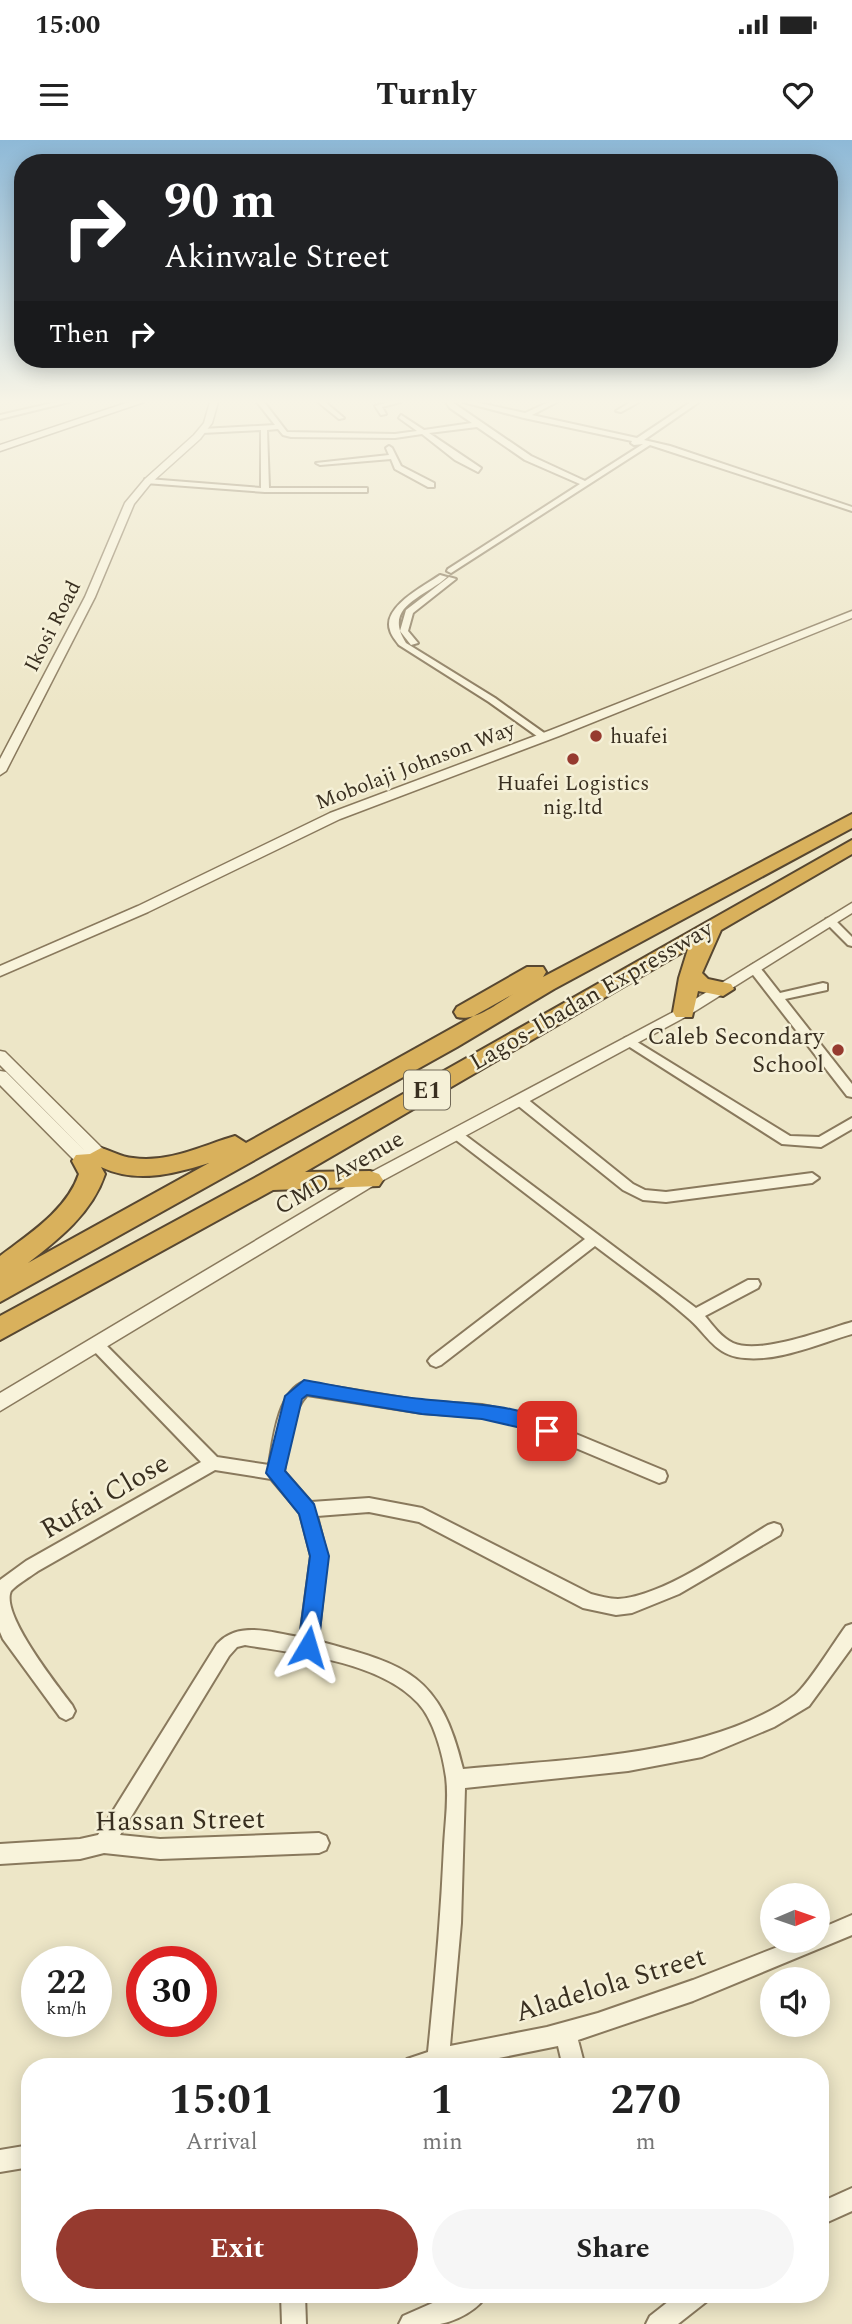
<!DOCTYPE html>
<html lang="en">
<head>
<meta charset="utf-8">
<style>
  :root { --surface:#fff; --page:#f6f6f6; --text:#222; --muted:#767676; --accent:#963a2f }
  body { margin:0; font-family:Spectral,serif; background:var(--page); color:var(--text); height:100vh; display:flex; flex-direction:column; font-size:26px; white-space:nowrap }
  * { box-sizing:border-box; margin:0 }
  p { font-size:23px; color:var(--muted) }
  .icon { flex:none; width:38px; height:38px; fill:none; stroke:currentColor; stroke-width:2; stroke-linecap:round; stroke-linejoin:round }
  .map { position:relative; flex:1; overflow:hidden }
  .drawer { position:absolute; left:21px; top:1918px; width:808px; height:245px; display:flex; flex-direction:column; background:var(--surface); border-radius:28px; box-shadow:0 4px 18px #0003 }
  .drawer>* { flex:none }
  .hud { position:absolute; left:14px; top:14px; width:824px; height:214px; border-radius:28px; box-shadow:0 4px 18px #0003; background:#202124; color:#fff; overflow:hidden }
  .needle { width:46px; rotate:88deg }
  .controls { position:absolute; left:760px; top:1743px; display:grid; gap:14px }
  .controls a { display:grid; place-items:center; width:70px; height:70px; border-radius:50%; background:var(--surface); box-shadow:0 4px 18px #0003; font-size:35px }
  .speed { position:absolute; left:21px; top:1806px; display:flex; gap:14px; font-size:35px; font-weight:700; text-align:center }
  .speed>* { display:grid; place-content:center; width:91px; height:91px; border-radius:50%; background:var(--surface); box-shadow:0 4px 18px #0003; line-height:1 }
  .speed small { font-size:18px; font-weight:400 }
  .speed .limit { border:10px solid #d22; background:#fff; color:#111 }
  .pin { position:absolute; display:grid; place-items:center; width:60px; height:60px; color:#fff; margin:-30px; border-radius:14px; box-shadow:0 4px 10px #0006 }
  .me { position:absolute; width:77px; margin:-38px; rotate:7deg; stroke-linejoin:round; filter:drop-shadow(0 0 5px #0008) }
  .turn { display:flex; align-items:center; gap:24px; height:147px; padding:0 35px; font-size:32px }
  .turn .icon { width:91px; height:91px; stroke-width:2.5 }
  .turn b { display:block; font-size:49px; line-height:60px }
  .then { display:flex; align-items:center; height:66px; padding:0 35px; background:#0003; gap:14px; font-size:26px }
  .eta { display:flex; justify-content:space-evenly; align-items:center; height:119px; text-align:center }
  .eta b { font-size:42px; font-weight:700; line-height:49px }
  .action { display:flex; gap:14px; margin-top:auto; padding:14px 35px }
  .action a { flex:1; height:80px; border-radius:42px; background:var(--accent); color:#fff; font-size:28px; font-weight:700; line-height:80px; text-align:center }
  .action a+a { background:var(--page); color:var(--text) }
  .status { display:flex; justify-content:space-between; align-items:center; height:49px; padding:0 35px; background:var(--surface); direction:ltr }
  .status svg { height:19px; fill:currentColor }
  header { display:flex; justify-content:space-between; align-items:center; height:91px; padding:0 35px; background:var(--surface); font-size:32px; font-weight:700 }
  .map>svg:first-child { display:block }
  .lines { fill:none; stroke-linecap:round; stroke-linejoin:round }
  .minor-casing { stroke:#89795d; stroke-width:4 }
  .tertiary-casing { stroke:#89795d; stroke-width:3 }
  .secondary-casing { stroke:#6b5a40; stroke-width:3 }
  .motorway-casing { stroke:#574731; stroke-width:4 }
  .minor { fill:#f8f3db; fill-rule:evenodd }
  .tertiary { fill:#f8f3db; fill-rule:evenodd }
  .secondary { fill:#f8f3db; fill-rule:evenodd }
  .motorway { fill:#d9b15c; fill-rule:evenodd }
  .route { fill:#1a73e8; stroke:#114b97; stroke-width:2 }
  .poi-dot { fill:#963a2f; stroke:#f5f0d7; stroke-width:2.5 }
  .labels { text-anchor:middle; stroke-width:5; stroke-linejoin:round; paint-order:stroke }
  .far-street-label { font-size:21px; fill:#392f20; stroke:#f5f0d7 }
  .far-poi-label { font-size:21px; fill:#392f20; stroke:#f5f0d7; text-anchor:start }
  .shield { fill:#f5f0d7; stroke:#716957; stroke-width:2 }
  .shield-label { font-size:23px; font-weight:bold; fill:#392f20 }
  .street-label { font-size:24px; fill:#392f20; stroke:#f5f0d7 }
  .poi-label { font-size:24px; fill:#392f20; stroke:#f5f0d7; text-anchor:end }
  .near-street-label { font-size:28px; fill:#392f20; stroke:#f5f0d7 }
</style>
</head>
<body>
<div class="status"><b>15:00</b><svg viewBox="0 0 49 12"><path d="M0 12V9h3v3zM5 12V6h3v6zM10 12V3h3v9zM15 12V0h3v12zM26 1h20v11H26zM47 4h2v5h-2z"/></svg></div>
<header><svg class="icon" aria-label="menu" viewBox="0 0 24 24"><path d="M4 6h16M4 12h16M4 18h16"/></svg>Turnly<svg class="icon" aria-label="heart" viewBox="0 0 24 24"><path d="M12 20l-8-8c-3-5 5-10 8-4 3-6 11-1 8 4z"/></svg></header>
<div class="map">
<svg width="852" height="2184" viewBox="0 0 852 2184">
  <rect width="100%" height="100%" fill="#ede6c7"/>
  <g class="lines">
    <defs>
      <g id="minor">
        <polygon points="57,262 69,262 0,279 0,275"/>
        <polygon points="257,262 264,262 287,292 395,294 417,291 399,278 401,275 424,290 472,283 450,268 446,262 452,262 531,316 585,341 643,304 634,305 631,303 632,301 524,278 463,262 475,262 525,273 549,262 557,262 532,275 637,298 691,262 699,262 644,300 670,306 852,367 852,371 650,305 451,433 447,431 448,429 580,344 525,320 477,287 429,293 481,328 478,332 455,320 422,294 395,298 291,297 283,295 278,289 267,290 269,348 367,348 367,352 265,352 145,343 145,339 148,339 261,348 261,290 202,293 199,291 202,289 275,285"/>
        <polygon points="318,262 325,262 344,278 339,279"/>
        <polygon points="388,262 401,262 382,267 386,274 381,275 375,266"/>
        <polygon points="631,262 639,262 621,272 616,271"/>
        <polygon points="389,306 392,308 401,326 434,343 434,347 428,347 395,329 391,319 320,325 316,323 389,315 386,308"/>
        <path d="M440,435L447,437C424,458 382,466 406,503L495,558L547,595V599H541L489,562L399,505C396,501 391,495 390,490C382,467 424,446 440,435Z"/>
        <polygon points="449,437 456,439 413,473 408,491 418,503 411,505 400,491 406,470"/>
        <polygon points="830,778 834,779 852,797 852,806 848,805 826,783 826,779"/>
        <polygon points="754,824 758,825 780,853 823,843 827,844 827,850 785,859 852,944 852,957 847,956 750,831 748,828"/>
        <polygon points="629,897 790,996 819,997 852,978 852,989 821,1007 782,1004 625,904 623,901 625,898"/>
        <polygon points="521,957 526,958 633,1044 645,1050 666,1052 812,1033 819,1038 812,1043 666,1062 643,1060 623,1050 516,964 515,961"/>
        <path d="M457,989L696,1168L748,1140H758L760,1144L758,1148L705,1176C713,1186 722,1198 733,1203C760,1215 824,1190 852,1182V1194C817,1204 775,1224 737,1217C713,1212 705,1192 688,1178C659,1152 626,1130 595,1106L441,1225L436,1227L431,1225L428,1221L431,1217L585,1099L452,997L450,994Z"/>
        <path d="M96,1198L101,1200L217,1317L269,1325C273,1301 278,1251 304,1242L422,1261L482,1265L530,1275L665,1331L667,1336L665,1341L659,1343L528,1288L482,1277L422,1273L307,1255C289,1275 288,1306 284,1331L311,1362L369,1358L422,1368L591,1454C600,1456 609,1459 618,1459C664,1456 728,1409 768,1385L774,1383L780,1385L782,1390L780,1395L679,1454L632,1473L616,1475L583,1468L419,1382L369,1372L317,1376L327,1416L318,1501C406,1525 440,1533 463,1629C563,1619 712,1617 795,1555C808,1545 834,1502 846,1486L852,1484V1507L809,1566L774,1587L702,1617L628,1631L465,1648L461,1783L450,1906L547,1887L598,1873L693,1840L793,1801H817V1790L852,1775V1795L693,1861L578,1900L585,1927H563L558,1906L454,1927H404L407,1919L428,1912C435,1843 441,1775 444,1706C445,1684 449,1659 446,1637C443,1615 434,1580 418,1563C379,1521 299,1514 245,1505L237,1507L229,1516L120,1695L160,1699L319,1693L326,1696L329,1703L326,1710L319,1713L160,1719L104,1713L80,1719L0,1724V1704L80,1699L98,1695L217,1504C239,1480 272,1493 300,1497L311,1416L300,1373L271,1339L215,1330L38,1431C30,1437 17,1444 11,1451C0,1474 58,1546 72,1565L75,1571L72,1577L66,1580L60,1577L3,1499L0,1492V1440L26,1421L201,1322L91,1208L88,1204L91,1200Z"/>
        <polygon points="30,2005 30,2027 0,2032 0,2010"/>
        <polygon points="852,2048 852,2071 821,2085 821,2062"/>
        <polygon points="281,2154 305,2154 306,2184 282,2184"/>
        <path d="M453,2154H487C480,2169 456,2181 440,2184C427,2184 412,2184 399,2184L403,2176Z"/>
        <polygon points="678,2154 710,2154 706,2162 678,2184 646,2184 650,2176"/>
      </g>
      <g id="tertiary">
        <polygon points="210,262 218,262 212,283 200,299 151,343 134,364 95,457 6,631 0,635 0,619 85,457 125,363 145,339 194,295 204,283"/>
        <polygon points="852,471 852,478 559,596 340,679 148,772 0,836 0,826 138,766 330,673 551,590"/>
        <polygon points="852,763 852,773 689,875 376,1044 0,1271 0,1253 364,1036 679,869"/>
        <polygon points="0,911 5,912 107,1013 109,1017 107,1021 101,1023 91,1017 93,1021 91,1025 79,1025 0,945 0,931 6,932 85,1011 0,925"/>
      </g>
      <polygon id="secondary" points="129,262 144,262 0,311 0,305"/>
      <g id="motorway">
        <path d="M852,674V688L554,849L457,907L0,1162V1116C29,1094 67,1070 79,1034L72,1021L76,1015L90,1014L101,1008C112,1011 121,1017 133,1018C169,1023 201,1006 235,996L246,1003L515,853C499,862 476,882 457,877L454,872L457,867L527,827H543L546,832L543,837ZM209,1023L28,1123C59,1099 92,1073 105,1034L101,1027C137,1044 173,1034 209,1023Z"/>
        <polygon points="852,700 852,714 721,790 702,833 708,839 731,844 734,849 723,856 698,851 692,877 676,877 673,872 679,838 688,809 305,1032 370,1031 379,1034 383,1040 379,1046 273,1050 0,1200 0,1176 260,1035"/>
      </g>
    </defs>
    <use href="#minor" class="minor-casing"/>
    <use href="#tertiary" class="tertiary-casing"/>
    <use href="#secondary" class="secondary-casing"/>
    <use href="#motorway" class="motorway-casing"/>
    <use href="#minor" class="minor"/>
    <use href="#tertiary" class="tertiary"/>
    <use href="#secondary" class="secondary"/>
    <use href="#motorway" class="motorway"/>
  </g>
  <linearGradient id="sky" x2="0" y2="1"><stop stop-color="#8eb9d7"/><stop offset="0.46" stop-color="#f7f4e6"/><stop offset="1" stop-color="#f7f4e6" stop-opacity="0"/></linearGradient>
  <rect width="852" height="568" fill="url(#sky)"/>
  <path class="route" d="M304,1240C343,1247 382,1255 422,1259C450,1263 543,1264 556,1291L547,1298L526,1289L482,1279L422,1274L307,1255L302,1259L285,1331L314,1364L329,1416L318,1507L315,1513L308,1516L301,1513L298,1507L310,1416L299,1374L266,1333L285,1256Z"/>
  <g class="poi-dot">
    <circle cx="596" cy="596" r="7"/>
    <circle cx="573" cy="619" r="7"/>
    <circle cx="838" cy="910" r="7"/>
  </g>
  <g class="labels">
    <g class="far-street-label">
      <text transform="translate(52 486) rotate(-63)" y="7">Ikosi Road</text>
      <text transform="translate(415 625) rotate(-21)" y="7">Mobolaji Johnson Way</text>
    </g>
    <g class="far-poi-label">
      <text x="610" y="603">huafei</text>
      <text x="573" y="650" text-anchor="middle">Huafei Logistics<tspan x="573" dy="24">nig.ltd</tspan></text>
    </g>
    <rect class="shield" x="404" y="930.5" width="46" height="39" rx="5"/>
    <g class="shield-label">
      <text x="427" y="958">E1</text>
    </g>
    <g class="street-label">
      <text transform="translate(591 855) rotate(-30)" y="8">Lagos-Ibadan Expressway</text>
      <text transform="translate(339 1032) rotate(-30)" y="8">CMD Avenue</text>
    </g>
    <g class="poi-label">
      <text x="824" y="904">Caleb Secondary<tspan x="824" dy="28">School</tspan></text>
    </g>
    <g class="near-street-label">
      <text transform="translate(104 1355) rotate(-30)" y="10">Rufai Close</text>
      <text transform="translate(180 1679) rotate(-1)" y="10">Hassan Street</text>
      <text transform="translate(610 1843) rotate(-17)" y="10">Aladelola Street</text>
    </g>
  </g>
</svg>
<div class="controls">
<a><svg class="needle" viewBox="-14 -14 28 28"><path d="M0-13l5 13h-10z" fill="#e53935"/><path d="M0 13l5-13h-10z" fill="#767676"/></svg></a>
<a><svg class="icon" aria-label="sound" viewBox="0 0 24 24"><path d="M4 9h4l5-4v14l-5-4H4zM17 9q2 3 0 6"/></svg></a>
</div>
<div class="speed"><div>22<small>km/h</small></div><div class="limit">30</div></div>
<div class="pin" style="left:547px;top:1291px;background:#d93025"><svg class="icon" aria-label="arrive" viewBox="0 0 24 24"><path d="M6 21V4h12l-3 4 3 4H6"/></svg></div>
<svg class="me" style="left:308px;top:1507px" viewBox="-20 -20 40 40"><path d="M0-17L14 15 0 8-14 15z" fill="#1a73e8" stroke="#fff" stroke-width="4"/></svg>
<div class="hud">
<div class="turn"><svg class="icon" aria-label="right" viewBox="0 0 24 24"><path d="M7 20v-9h11M14 6l5 5-5 5"/></svg><div><b>90 m</b>Akinwale Street</div></div>
<div class="then">Then<svg class="icon" aria-label="right" viewBox="0 0 24 24"><path d="M7 20v-9h11M14 6l5 5-5 5"/></svg></div>
</div>
<section class="drawer">
<div class="eta">
<div><b>15:01</b><p>Arrival</p></div>
<div><b>1</b><p>min</p></div>
<div><b>270</b><p>m</p></div>
</div>
<div class="action"><a>Exit</a><a>Share</a></div>
</section>
</div>
</body>
</html>
